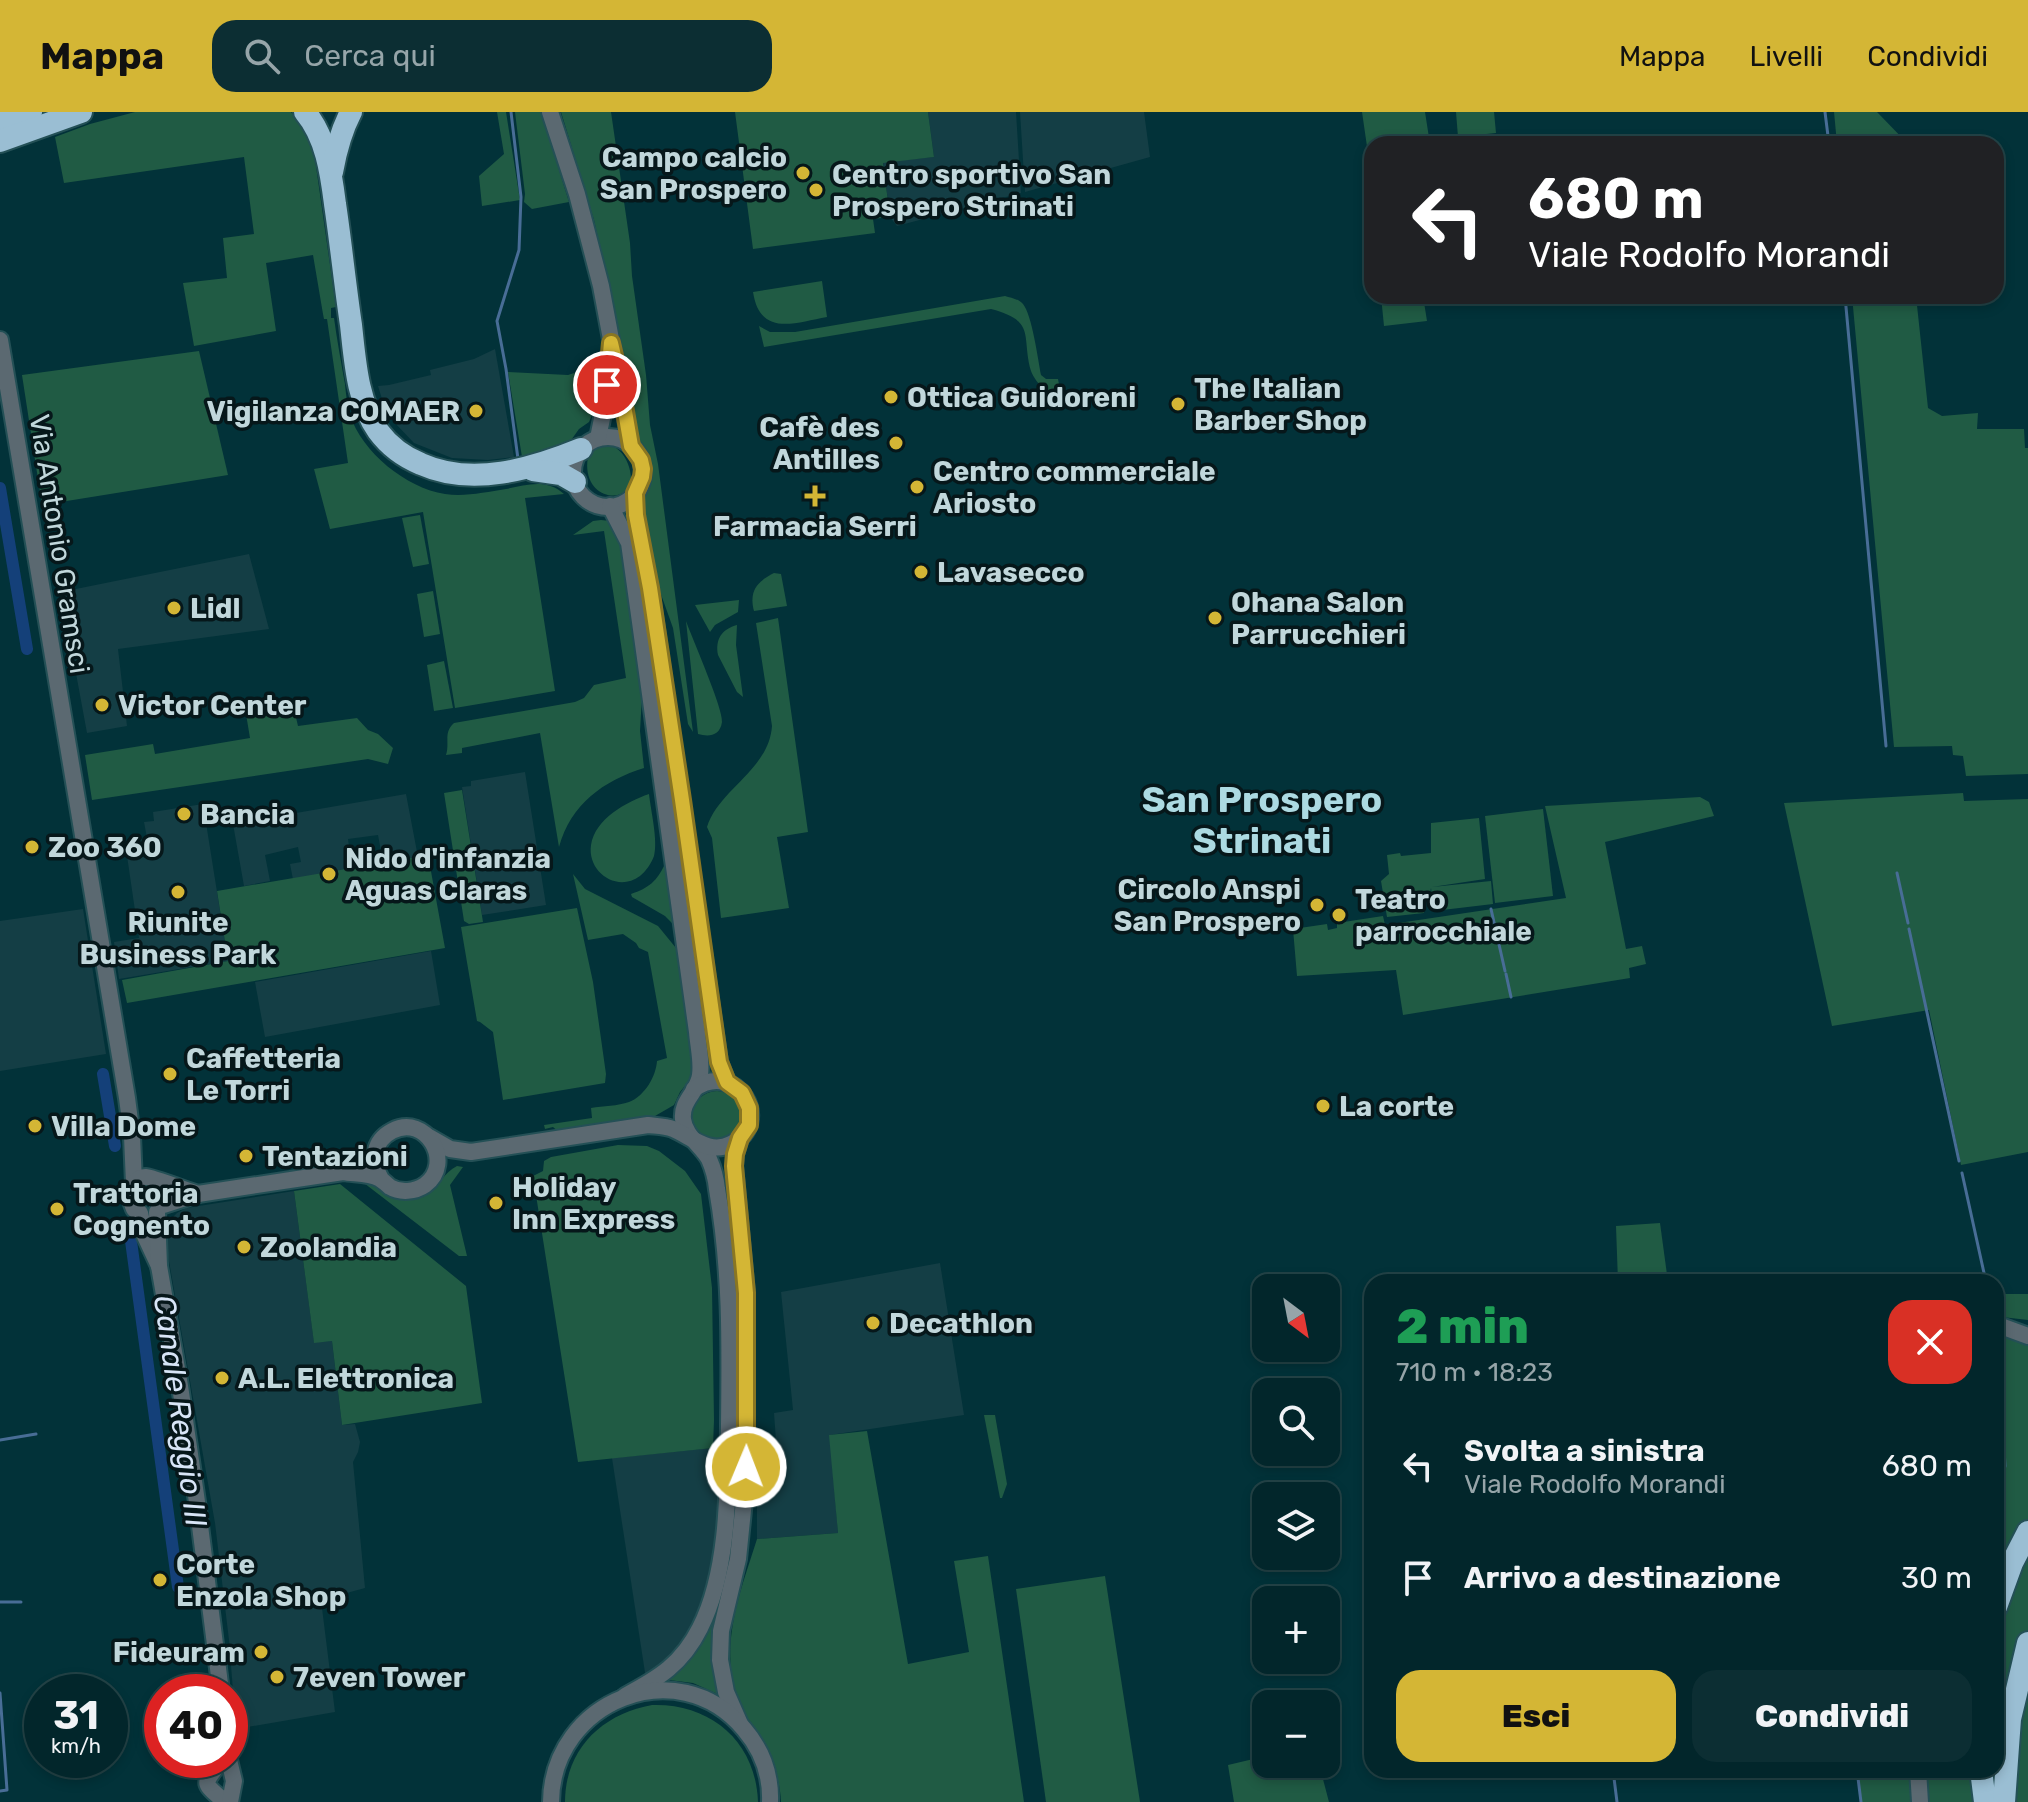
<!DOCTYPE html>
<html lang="it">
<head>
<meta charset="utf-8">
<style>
  :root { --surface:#02262b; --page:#0c2e33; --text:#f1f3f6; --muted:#96a5a9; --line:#234347; --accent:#d4b635 }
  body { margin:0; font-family:Rubik,sans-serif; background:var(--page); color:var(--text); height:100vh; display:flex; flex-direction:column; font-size:30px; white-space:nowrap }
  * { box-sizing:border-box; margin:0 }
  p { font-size:26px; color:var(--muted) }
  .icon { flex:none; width:44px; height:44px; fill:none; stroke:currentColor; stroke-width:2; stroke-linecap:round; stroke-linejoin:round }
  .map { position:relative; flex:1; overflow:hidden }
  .sheet { position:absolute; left:1364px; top:1162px; width:640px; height:504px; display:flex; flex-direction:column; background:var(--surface); border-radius:24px; box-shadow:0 4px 12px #0003,0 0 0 2px var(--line) }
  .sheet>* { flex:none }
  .hud { position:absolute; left:1364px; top:24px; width:640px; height:168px; border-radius:24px; box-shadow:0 4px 12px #0003,0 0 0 2px var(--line); background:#202124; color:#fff; overflow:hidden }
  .needle { width:52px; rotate:148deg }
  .buttons { position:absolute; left:1252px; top:1162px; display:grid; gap:16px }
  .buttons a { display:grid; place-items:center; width:88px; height:88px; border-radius:16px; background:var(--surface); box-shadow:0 4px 12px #0003,0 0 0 2px var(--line); font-size:40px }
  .speed { position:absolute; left:24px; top:1562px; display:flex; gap:16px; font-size:40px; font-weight:700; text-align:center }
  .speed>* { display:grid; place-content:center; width:104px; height:104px; border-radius:50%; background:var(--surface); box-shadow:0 4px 12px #0003,0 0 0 2px var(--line); line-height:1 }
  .speed small { font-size:20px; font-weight:400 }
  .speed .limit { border:12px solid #d22; background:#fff; color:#111 }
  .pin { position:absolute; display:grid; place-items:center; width:68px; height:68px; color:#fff; margin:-34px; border:4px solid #fff; border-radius:50%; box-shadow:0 2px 8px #0007 }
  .me { position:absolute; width:88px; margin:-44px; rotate:1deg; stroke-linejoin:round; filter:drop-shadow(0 0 6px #0008) }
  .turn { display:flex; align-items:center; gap:28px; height:168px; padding:0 32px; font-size:36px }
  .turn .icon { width:104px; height:104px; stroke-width:2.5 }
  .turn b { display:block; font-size:56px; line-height:68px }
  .round { display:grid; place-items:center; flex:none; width:84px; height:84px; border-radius:24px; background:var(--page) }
  .overview { display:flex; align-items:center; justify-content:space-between; height:136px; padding:0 32px }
  h1 { font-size:48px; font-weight:800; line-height:60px; color:#1e9e55 }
  .cta { display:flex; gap:16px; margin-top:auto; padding:16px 32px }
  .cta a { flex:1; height:92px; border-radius:24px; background:var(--accent); color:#111; font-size:32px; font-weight:800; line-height:92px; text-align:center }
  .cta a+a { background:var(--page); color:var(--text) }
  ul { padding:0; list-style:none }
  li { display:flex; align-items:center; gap:24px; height:112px; padding:0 32px }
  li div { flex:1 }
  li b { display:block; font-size:30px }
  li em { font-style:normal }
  header { display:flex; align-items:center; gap:48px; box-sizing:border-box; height:112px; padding:0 40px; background:var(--accent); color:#111 }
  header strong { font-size:38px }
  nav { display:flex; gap:44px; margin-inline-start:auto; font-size:28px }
  .search { width:560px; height:72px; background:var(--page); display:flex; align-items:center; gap:20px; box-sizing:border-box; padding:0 28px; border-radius:24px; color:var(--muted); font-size:30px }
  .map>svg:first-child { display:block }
  .built { fill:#143e45 }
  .green { fill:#205b44 }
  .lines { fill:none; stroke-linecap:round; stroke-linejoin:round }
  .stream { stroke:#486d96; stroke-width:3 }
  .canal { stroke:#144079; stroke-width:12 }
  .minor-casing { stroke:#245056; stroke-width:20 }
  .highway-casing { stroke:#245056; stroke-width:26 }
  .minor { stroke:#5b6971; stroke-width:16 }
  .highway { stroke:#9abed3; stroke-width:22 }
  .route-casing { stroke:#8a7622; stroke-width:20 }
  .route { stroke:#d4b635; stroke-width:14 }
  .poi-dot { fill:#d4b635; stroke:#06171a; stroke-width:3 }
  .labels { text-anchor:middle; stroke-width:7; stroke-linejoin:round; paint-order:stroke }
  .poi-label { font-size:28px; font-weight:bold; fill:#c1d7db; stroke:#06171a; text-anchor:start }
  .street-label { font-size:28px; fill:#c1d7db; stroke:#06171a }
  .water-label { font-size:30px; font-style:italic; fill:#d8e5f7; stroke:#06171a }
  .district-label { font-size:36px; font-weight:bold; fill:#acdae2; stroke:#06171a }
</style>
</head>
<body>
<header>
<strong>Mappa</strong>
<div class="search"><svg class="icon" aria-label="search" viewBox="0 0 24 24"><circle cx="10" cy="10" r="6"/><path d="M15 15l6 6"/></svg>Cerca qui</div>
<nav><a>Mappa</a><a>Livelli</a><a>Condividi</a></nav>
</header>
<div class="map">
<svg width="2028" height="1690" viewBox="0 0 2028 1690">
  <rect width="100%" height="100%" fill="#023239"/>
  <g class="built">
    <polygon points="928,0 1016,0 1021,81 897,114 890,105 883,50 934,45"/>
    <polygon points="1020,0 1144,0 1150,45 1025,80"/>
    <polygon points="495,237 514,345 488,348 452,346 414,331 394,310 382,287 378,274 389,273 431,263 430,258 474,247"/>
    <polygon points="249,442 269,517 118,537 127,614 87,621 61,480"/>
    <polygon points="525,660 546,793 482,803 462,675 471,674 471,669"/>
    <polygon points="406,682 418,745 383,750 378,723 348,727 350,742 361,740 367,771 297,788 290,752 301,750 298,735 265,743 270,769 244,774 233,712"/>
    <polygon points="203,692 228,849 119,867 114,830 139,826 125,730 147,726 144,710 154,709 153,700"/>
    <polygon points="83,797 106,942 0,959 0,809"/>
    <polygon points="431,839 440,893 265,925 255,870"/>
    <polygon points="294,1079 314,1230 332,1229 342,1313 355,1312 360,1330 358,1340 353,1350 365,1476 321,1488 335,1600 236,1617 229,1528 215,1411 163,1115 177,1101 186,1096"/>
    <polygon points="940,1151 964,1303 830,1323 838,1421 757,1427 757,1330 776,1329 774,1301 793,1298 781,1180"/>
    <polygon points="722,1335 718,1414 713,1451 706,1483 688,1528 646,1567 612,1346"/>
  </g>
  <g class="green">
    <path d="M135,0H291L299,9L313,33L336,195L331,196V206H334C337,228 341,250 345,272C346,282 347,293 350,303C362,340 406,376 445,382C465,385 486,380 506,377C526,373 547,366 564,382L525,386L555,579L455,596L423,400L330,417L314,357L348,351L327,207H324L323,202L313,143L266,151L276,219L194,234L183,171L227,166L223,126L254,122L244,45L64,71L55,25L90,12Z"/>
    <polygon points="497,0 506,0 520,88 482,94 479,64 504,42"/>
    <polygon points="515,0 541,0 569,90 532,97 524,90 525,82"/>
    <polygon points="561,0 611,0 630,131 632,164 646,263 650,313 658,352 693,620 688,612 673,516 658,474 646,404 644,387 650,368 648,349 643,336 634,325 615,201 594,108"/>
    <polygon points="735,0 928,0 934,45 883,51 890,105 873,107 875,121 753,137"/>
    <polygon points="1362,0 1425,0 1430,32 1372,32 1372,69"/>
    <polygon points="1456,0 1494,0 1496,21 1458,25"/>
    <polygon points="1834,0 1877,0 1908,32 1837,32"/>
    <path d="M822,169L827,205C794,211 760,225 753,180Z"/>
    <path d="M1005,184C1011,186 1019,187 1023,192C1032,203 1038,247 1041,263L1046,267H1058L1064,298C1055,289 1035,271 1031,259C1021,224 1037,209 991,197L764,235L759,214L770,220H795Z"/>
    <polygon points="1381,184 1423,184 1427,209 1384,214"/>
    <polygon points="1852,184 1916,184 1928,296 1942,304 1978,301 1977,317 2024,317 2025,336 2028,336 2028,662 1966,664 1963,644 1953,643 1952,634 1894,635"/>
    <polygon points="199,239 228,363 42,393 22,263"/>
    <polygon points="599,253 600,273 596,294 589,310 579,317 569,331 536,344 522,345 508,260 568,263"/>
    <path d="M605,331C616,334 624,341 628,352C646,399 572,393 590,337L597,332Z"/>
    <polygon points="420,403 429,452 413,455 402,406"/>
    <path d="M601,408L610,409L623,433L642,584L640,619L644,656C603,669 571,692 559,735L540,621L462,636V641L446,643C450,630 443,621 454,611L575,590L584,586L594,573L626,566L604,419L573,423L593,409Z"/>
    <path d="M774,461L781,462L787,494L754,499C749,480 756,470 774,461Z"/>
    <polygon points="433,479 440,522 424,525 417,482"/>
    <polygon points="739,488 738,500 715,513 710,520 695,493"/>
    <path d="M778,506L808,720L777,725L789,796L721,806L712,726L707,715C719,677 769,658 772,614L756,511Z"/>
    <path d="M686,509C692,526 724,598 722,610C720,624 709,625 698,622Z"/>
    <path d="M737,513L736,533L743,585L737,580L718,543C715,527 722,517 737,513Z"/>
    <polygon points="444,549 453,596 434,599 427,553"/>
    <polygon points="294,597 298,614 357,606 368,618 378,622 393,636 388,652 368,647 92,688 85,643 153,632 155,642 250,626 246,602"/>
    <polygon points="462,678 483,810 469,812 464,809 444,681"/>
    <polygon points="1963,681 1964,689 2028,687 2028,1040 1961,1053 1929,898 1832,914 1784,691"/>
    <path d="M649,682C651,700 658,728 654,744C651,752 646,759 640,764C617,781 587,760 591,733C595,707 626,690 649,682Z"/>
    <polygon points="1700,685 1709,690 1714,704 1605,730 1626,837 1642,834 1646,852 1629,856 1630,866 1403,903 1396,858 1297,864 1293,817 1327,812 1328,818 1337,816 1337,811 1383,804 1385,813 1566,786 1545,694"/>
    <polygon points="1543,697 1553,784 1495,791 1485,704"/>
    <polygon points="1479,706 1485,767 1432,775 1491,769 1493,792 1434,799 1431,776 1429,786 1422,787 1424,801 1387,805 1381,769 1389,762 1387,743 1400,741 1401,744 1431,741 1431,711"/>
    <polygon points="428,743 445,836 127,891 122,868 228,849 217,779"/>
    <path d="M665,752L674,813L665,804L632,785L631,782C649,776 657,769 665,752Z"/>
    <path d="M573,762L585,777L658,814L676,836L694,958L693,964L680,980L674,993L655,1004L560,1021L553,1015L545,1017L544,1013L592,1006L591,996C603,994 618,994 629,990C645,984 656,964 657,949L667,946L648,840L639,836L636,831L623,822L588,828Z"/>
    <polygon points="577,796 593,870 606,962 605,971 503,988 493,920 480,910 477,909 461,815"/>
    <circle cx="717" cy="1004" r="25"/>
    <polygon points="618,1033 647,1034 659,1039 685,1059 701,1082 712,1176 714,1308 713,1336 578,1350 533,1064 543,1059 544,1049 551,1045"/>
    <path d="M457,1054L463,1055L450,1073L467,1144H459L360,1068C383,1071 404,1098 428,1081C439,1073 444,1061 457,1054Z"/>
    <polygon points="340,1072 466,1174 482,1291 342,1313 332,1229 314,1231 294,1079"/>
    <polygon points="1660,1111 1668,1170 1618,1170 1616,1114"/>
    <polygon points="1996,1182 2028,1182 2028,1208 2002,1205 1996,1200"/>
    <polygon points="1996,1221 2028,1231 2028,1690 1928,1690 1926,1658 1996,1658"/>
    <polygon points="984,1303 995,1303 1007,1372 1002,1386 1000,1386"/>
    <path d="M867,1319L908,1552L969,1540L954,1449L988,1444L1024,1690H781C780,1665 771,1642 758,1621C752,1612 745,1604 741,1595C716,1539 740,1481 757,1427L838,1421L829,1323Z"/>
    <polygon points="1105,1464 1140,1690 1046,1690 1016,1477"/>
    <path d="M716,1503C710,1532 710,1557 722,1584L693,1571L669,1568C692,1551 706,1529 716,1503Z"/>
    <path d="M652,1593C711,1591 756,1630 758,1690H565C565,1637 602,1602 652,1593Z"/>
    <polygon points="1266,1644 1266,1652 1319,1652 1329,1690 1234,1690 1228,1653"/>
    <polygon points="1857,1658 1911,1658 1914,1690 1862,1690"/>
  </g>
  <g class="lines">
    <g class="stream">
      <polyline points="511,0 521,85 519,138 497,209 506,257 518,347"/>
      <polyline points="1825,0 1829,32"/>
      <polyline points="1845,184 1886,634"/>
      <polyline points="1897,761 1908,811"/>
      <polyline points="1491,797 1505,859"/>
      <polyline points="1909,817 1959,1049"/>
      <polyline points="1506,862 1511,885"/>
      <polyline points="1962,1061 1986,1170"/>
      <polyline points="0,1328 36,1322"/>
      <polyline points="1996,1384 2005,1354 1998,1232"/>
      <polyline points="0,1490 21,1490"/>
      <polyline points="0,1581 7,1678 0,1679"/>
      <polyline points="1613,1658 1617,1690"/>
      <polyline points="1857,1658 1861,1690"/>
    </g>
    <g class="canal">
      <polyline points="0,376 27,537"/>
      <polyline points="103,962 115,1034"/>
      <polyline points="131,1129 178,1475"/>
    </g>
    <defs>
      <g id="minor">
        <polyline points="550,0 577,82 601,174 631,334"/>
        <polyline points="0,228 127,986 132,1024 134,1071 129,1084 134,1097 140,1101 145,1124 159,1154"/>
        <circle cx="608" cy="360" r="35"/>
        <polyline points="598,326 605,292 610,244"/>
        <polyline points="635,381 636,403 650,476 719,950 727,970"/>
        <path d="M610,394L629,431L697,920C698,934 702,949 700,963C698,980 681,988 683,1007C685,1024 701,1033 709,1047C713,1056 716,1067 717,1077C731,1157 730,1232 729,1313C728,1376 729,1459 700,1516C682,1552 659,1566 625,1584"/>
        <path d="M429,1025L450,1037L471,1040L648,1013C656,1014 665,1014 673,1017C692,1025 709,1043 731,1032C774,1011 737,947 694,977"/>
        <path d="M134,1071C139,1067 140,1065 146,1065C152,1065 188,1079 198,1082"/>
        <path d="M164,1093L198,1082L343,1060C355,1062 370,1061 380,1067C384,1069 386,1072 390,1075C400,1081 415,1080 425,1073C455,1051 426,1001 392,1019C373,1029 371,1049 381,1067"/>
        <polyline points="157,1100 159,1154 180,1274 197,1390 221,1580"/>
        <polyline points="1998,1213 2028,1224"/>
        <polyline points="740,1612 726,1580 720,1548 721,1519 738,1447 745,1379 746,1181 734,1054 735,1042 740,1026"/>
        <path d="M221,1648C204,1674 200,1668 225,1690"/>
        <polyline points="229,1648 234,1669 230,1690"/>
        <polyline points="1918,1658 1920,1690"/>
        <path d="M551,1690C552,1589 678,1538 744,1617C762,1638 771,1663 770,1690"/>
      </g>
      <g id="highway">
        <path d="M305,0C326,25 331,60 335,92C341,132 345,173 351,213C355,248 357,289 378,319C389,334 404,345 421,352C472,375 532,357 581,337"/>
        <polyline points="0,11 31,0"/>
        <polyline points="0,29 81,0"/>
        <path d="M332,60C336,38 341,19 351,0"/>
        <polyline points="533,358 561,362 575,370"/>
        <polyline points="1996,1495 2012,1451 2028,1420"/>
        <polyline points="1981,1658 1985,1690"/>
        <polyline points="2004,1690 2010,1607 2028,1531"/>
      </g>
    </defs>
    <use href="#minor" class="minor-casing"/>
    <use href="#highway" class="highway-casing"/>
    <use href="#minor" class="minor"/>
    <use href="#highway" class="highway"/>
  </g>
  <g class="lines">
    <defs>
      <polyline id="route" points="607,273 611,231 619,265 631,334 641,348 643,357 642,365 635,381 636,403 650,476 682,688 719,950 727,970 742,981 749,996 749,1013 740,1026 735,1042 734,1054 746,1181 746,1355"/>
    </defs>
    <use href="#route" class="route-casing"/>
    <use href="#route" class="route"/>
  </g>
  <g class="poi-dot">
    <circle cx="803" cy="61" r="8"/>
    <circle cx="816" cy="78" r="8"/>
    <circle cx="891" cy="285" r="8"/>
    <circle cx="1178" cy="292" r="8"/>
    <circle cx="476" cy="299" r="8"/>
    <circle cx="896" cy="331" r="8"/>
    <circle cx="917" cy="375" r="8"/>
    <path d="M811 372h8v8h8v8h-8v8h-8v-8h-8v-8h8z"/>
    <circle cx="921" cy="460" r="8"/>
    <circle cx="174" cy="496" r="8"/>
    <circle cx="1215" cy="506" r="8"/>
    <circle cx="102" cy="593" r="8"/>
    <circle cx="184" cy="702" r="8"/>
    <circle cx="32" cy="735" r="8"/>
    <circle cx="329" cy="762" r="8"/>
    <circle cx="178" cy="780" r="8"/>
    <circle cx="1317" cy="793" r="8"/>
    <circle cx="1339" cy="803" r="8"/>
    <circle cx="170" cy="962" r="8"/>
    <circle cx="1323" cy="994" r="8"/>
    <circle cx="35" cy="1014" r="8"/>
    <circle cx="246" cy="1044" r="8"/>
    <circle cx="496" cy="1091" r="8"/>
    <circle cx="57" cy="1097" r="8"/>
    <circle cx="244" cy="1135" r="8"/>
    <circle cx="873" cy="1211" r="8"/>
    <circle cx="222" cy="1266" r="8"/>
    <circle cx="160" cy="1468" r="8"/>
    <circle cx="261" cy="1540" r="8"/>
    <circle cx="277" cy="1565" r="8"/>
  </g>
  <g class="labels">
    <g class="poi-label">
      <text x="787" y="55" text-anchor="end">Campo calcio<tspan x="787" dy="32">San Prospero</tspan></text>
      <text x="832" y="72">Centro sportivo San<tspan x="832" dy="32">Prospero Strinati</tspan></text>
      <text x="1194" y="286">The Italian<tspan x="1194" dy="32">Barber Shop</tspan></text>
      <text x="907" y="295">Ottica Guidoreni</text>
      <text x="460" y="309" text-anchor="end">Vigilanza COMAER</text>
      <text x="880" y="325" text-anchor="end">Cafè des<tspan x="880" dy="32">Antilles</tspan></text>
      <text x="933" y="369">Centro commerciale<tspan x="933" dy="32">Ariosto</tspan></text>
      <text x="815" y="424" text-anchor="middle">Farmacia Serri</text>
      <text x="937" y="470">Lavasecco</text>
      <text x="1231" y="500">Ohana Salon<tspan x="1231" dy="32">Parrucchieri</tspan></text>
      <text x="190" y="506">Lidl</text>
      <text x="118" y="603">Victor Center</text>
      <text x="200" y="712">Bancia</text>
      <text x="48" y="745">Zoo 360</text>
      <text x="345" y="756">Nido d'infanzia<tspan x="345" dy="32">Aguas Claras</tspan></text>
      <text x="1301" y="787" text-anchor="end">Circolo Anspi<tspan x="1301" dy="32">San Prospero</tspan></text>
      <text x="1355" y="797">Teatro<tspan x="1355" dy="32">parrocchiale</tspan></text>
      <text x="178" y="820" text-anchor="middle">Riunite<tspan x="178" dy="32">Business Park</tspan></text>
      <text x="186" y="956">Caffetteria<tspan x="186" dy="32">Le Torri</tspan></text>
      <text x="1339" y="1004">La corte</text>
      <text x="51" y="1024">Villa Dome</text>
      <text x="262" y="1054">Tentazioni</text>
      <text x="512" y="1085">Holiday<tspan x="512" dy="32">Inn Express</tspan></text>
      <text x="73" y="1091">Trattoria<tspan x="73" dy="32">Cognento</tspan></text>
      <text x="260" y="1145">Zoolandia</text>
      <text x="889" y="1221">Decathlon</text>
      <text x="238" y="1276">A.L. Elettronica</text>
      <text x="176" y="1462">Corte<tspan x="176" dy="32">Enzola Shop</tspan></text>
      <text x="245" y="1550" text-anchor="end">Fideuram</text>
      <text x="293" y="1575">7even Tower</text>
    </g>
    <g class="street-label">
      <text transform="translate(60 432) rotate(81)" y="10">Via Antonio Gramsci</text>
    </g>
    <g class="water-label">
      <text transform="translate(180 1299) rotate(82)" y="10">Canale Reggio III</text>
    </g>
    <g class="district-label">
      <text x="1262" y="700">San Prospero<tspan x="1262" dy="41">Strinati</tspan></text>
    </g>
  </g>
</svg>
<div class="buttons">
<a><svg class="needle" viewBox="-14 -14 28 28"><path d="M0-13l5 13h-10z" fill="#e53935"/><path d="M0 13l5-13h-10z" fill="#96a5a9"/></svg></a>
<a><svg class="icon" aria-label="search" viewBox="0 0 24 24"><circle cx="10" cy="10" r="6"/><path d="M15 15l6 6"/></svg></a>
<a><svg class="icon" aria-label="layers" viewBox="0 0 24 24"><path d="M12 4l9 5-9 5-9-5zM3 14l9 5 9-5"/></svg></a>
<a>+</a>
<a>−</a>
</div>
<div class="speed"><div>31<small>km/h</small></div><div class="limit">40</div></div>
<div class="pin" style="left:607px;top:273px;background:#d93025"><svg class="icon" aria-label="arrive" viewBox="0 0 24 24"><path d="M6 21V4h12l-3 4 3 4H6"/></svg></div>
<svg class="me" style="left:746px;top:1355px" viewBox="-20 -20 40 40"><circle r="17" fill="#d4b635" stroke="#fff" stroke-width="3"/><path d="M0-11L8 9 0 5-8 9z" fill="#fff"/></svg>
<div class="hud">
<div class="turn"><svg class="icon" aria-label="left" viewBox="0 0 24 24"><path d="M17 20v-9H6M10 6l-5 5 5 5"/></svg><div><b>680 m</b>Viale Rodolfo Morandi</div></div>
</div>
<section class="sheet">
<div class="overview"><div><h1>2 min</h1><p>710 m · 18:23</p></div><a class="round" style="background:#d93025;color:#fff"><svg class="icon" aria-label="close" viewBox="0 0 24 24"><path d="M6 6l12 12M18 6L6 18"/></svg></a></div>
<ul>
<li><svg class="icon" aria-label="left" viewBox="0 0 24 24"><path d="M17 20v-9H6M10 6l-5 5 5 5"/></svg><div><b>Svolta a sinistra</b><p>Viale Rodolfo Morandi</p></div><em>680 m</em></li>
<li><svg class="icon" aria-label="arrive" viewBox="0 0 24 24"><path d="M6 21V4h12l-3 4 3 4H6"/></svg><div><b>Arrivo a destinazione</b></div><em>30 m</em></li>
</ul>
<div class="cta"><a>Esci</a><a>Condividi</a></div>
</section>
</div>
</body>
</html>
